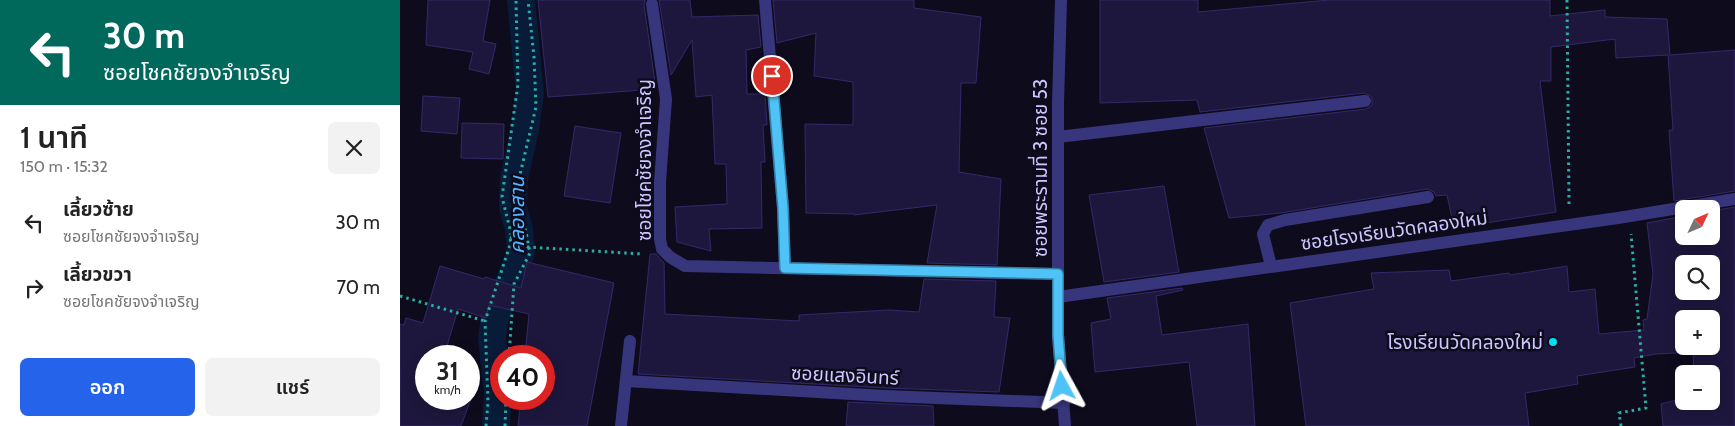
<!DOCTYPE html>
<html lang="th">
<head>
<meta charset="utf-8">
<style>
  :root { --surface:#fff; --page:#f2f2f2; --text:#222; --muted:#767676; --accent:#2563eb }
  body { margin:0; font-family:Cabin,"Noto Sans Thai",sans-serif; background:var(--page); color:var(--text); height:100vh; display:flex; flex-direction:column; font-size:19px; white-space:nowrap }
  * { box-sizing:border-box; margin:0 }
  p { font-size:16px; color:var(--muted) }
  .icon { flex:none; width:28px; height:28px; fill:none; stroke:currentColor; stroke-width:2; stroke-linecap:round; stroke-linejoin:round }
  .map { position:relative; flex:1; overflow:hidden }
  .panel { display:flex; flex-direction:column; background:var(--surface); width:400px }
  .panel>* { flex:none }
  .top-card { background:#00695c; color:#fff; overflow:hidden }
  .needle { width:32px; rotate:46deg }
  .tools { position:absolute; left:1275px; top:200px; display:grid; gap:10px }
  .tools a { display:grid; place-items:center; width:45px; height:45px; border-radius:8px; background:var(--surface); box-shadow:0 2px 12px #0003; font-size:25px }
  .speed { position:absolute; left:15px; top:345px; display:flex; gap:10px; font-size:25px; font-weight:700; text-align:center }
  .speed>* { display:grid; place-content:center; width:65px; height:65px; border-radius:50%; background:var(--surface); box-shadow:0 2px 12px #0003; line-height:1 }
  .speed small { font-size:12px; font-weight:400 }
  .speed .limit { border:8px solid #d22; background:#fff; color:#111 }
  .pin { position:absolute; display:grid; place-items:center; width:42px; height:42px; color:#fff; margin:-21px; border:2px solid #fff; border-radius:50%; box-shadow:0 1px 5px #0007 }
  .me { position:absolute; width:55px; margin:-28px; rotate:355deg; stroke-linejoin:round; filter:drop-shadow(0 0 4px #0008) }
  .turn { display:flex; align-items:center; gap:18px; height:105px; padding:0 20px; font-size:22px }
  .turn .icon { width:65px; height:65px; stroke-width:2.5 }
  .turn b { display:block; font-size:35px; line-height:42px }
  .round { display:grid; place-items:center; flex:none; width:52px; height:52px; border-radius:8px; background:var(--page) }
  .summary { display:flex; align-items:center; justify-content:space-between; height:85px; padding:0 20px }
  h1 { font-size:30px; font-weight:600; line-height:38px }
  .cta { display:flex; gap:10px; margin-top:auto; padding:10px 20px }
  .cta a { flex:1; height:58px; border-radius:8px; background:var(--accent); color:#fff; font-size:20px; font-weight:600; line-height:58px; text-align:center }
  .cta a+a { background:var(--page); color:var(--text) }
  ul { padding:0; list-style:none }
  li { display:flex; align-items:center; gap:15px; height:65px; padding:0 20px }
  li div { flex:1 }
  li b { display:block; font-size:19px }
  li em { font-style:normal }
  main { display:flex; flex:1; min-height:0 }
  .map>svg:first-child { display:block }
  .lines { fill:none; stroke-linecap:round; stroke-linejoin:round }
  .canal { stroke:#081b38; stroke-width:28 }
  .building { fill:#1e173d; stroke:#342969; fill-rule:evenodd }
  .path { stroke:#2dada2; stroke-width:3; stroke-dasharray:2.5 4; stroke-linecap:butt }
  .service { stroke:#37367c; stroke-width:12 }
  .minor { stroke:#37367c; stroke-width:12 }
  .tertiary { stroke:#37367c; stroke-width:12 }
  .route-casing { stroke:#337fa1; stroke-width:12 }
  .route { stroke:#4fc3f7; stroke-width:9 }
  .poi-dot { fill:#01e0f1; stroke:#0e0b1d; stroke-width:2 }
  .labels { text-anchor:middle; stroke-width:5; stroke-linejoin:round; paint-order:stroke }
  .street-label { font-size:19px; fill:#ccc7ff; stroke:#0e0b1d }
  .poi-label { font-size:19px; fill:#ccc7ff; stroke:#0e0b1d; text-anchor:end }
  .water-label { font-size:20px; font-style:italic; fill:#55b5ff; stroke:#0e0b1d }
</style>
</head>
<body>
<main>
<section class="panel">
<div class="top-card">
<div class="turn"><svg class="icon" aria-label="left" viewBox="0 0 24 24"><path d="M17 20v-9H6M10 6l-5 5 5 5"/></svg><div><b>30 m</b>ซอยโชคชัยจงจำเจริญ</div></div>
</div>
<div class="summary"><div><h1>1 นาที</h1><p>150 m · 15:32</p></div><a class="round"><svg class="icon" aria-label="close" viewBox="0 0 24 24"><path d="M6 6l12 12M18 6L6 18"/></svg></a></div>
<ul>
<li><svg class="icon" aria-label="left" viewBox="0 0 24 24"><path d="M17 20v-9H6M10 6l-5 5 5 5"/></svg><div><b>เลี้ยวซ้าย</b><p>ซอยโชคชัยจงจำเจริญ</p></div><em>30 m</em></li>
<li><svg class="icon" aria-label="right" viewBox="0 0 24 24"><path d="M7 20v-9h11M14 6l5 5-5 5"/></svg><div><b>เลี้ยวขวา</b><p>ซอยโชคชัยจงจำเจริญ</p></div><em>70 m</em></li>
</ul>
<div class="cta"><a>ออก</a><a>แชร์</a></div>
</section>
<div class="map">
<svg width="1335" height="426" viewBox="0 0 1335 426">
  <rect width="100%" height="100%" fill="#0e0b1d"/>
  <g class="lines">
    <polyline class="canal" points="96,426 98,395 92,338 95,317 121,253 119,229 113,208 114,179 125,129 130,93 121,0"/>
  </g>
  <g class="building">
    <polygon points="28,0 90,0 83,41 96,44 89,74 69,69 73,52 26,45"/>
    <polygon points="138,0 245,0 244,5 256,89 148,97"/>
    <polygon points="259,0 290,0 292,17 358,15 361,47 346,50 347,94 365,94 367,125 363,125 365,162 361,162 362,228 309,229 311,251 277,242 275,207 327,204 326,164 315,164 312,95 296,97 292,40 271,75"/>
    <polygon points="373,0 514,0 514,8 581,17 576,83 561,83 559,172 601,179 597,265 527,263 537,205 454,215 454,214 406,213 405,124 453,125 453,82 414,76 416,33 377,43"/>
    <polygon points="700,0 798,0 798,12 929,0 1150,0 1150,16 1205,10 1205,17 1267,19 1270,55 1335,50 1335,191 1274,201 1269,130 1273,130 1268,55 1216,58 1215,39 1151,47 1151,81 1140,81 1156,212 1054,228 1047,195 1036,196 1034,192 1027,189 881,213 829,218 804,128 966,109 972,105 972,97 964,93 800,112 797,100 700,103"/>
    <polygon points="23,96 60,98 57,134 21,131"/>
    <polygon points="62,123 104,124 103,159 61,158"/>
    <polygon points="175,126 221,133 210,203 164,196"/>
    <polygon points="764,186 779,272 704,282 689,195"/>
    <path d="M1335,207V426H1263L1261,404L1284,398V401H1311V374H1294L1293,352L1256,354L1234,358L1235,367L1177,376L1178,384L1125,393L1129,426H906L890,303L974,289L971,273L1049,270L1051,281L1109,273L1110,275L1167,266L1169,292L1195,289L1199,334L1244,330L1243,320L1247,319L1253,274L1247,223L1284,216V236H1311V211ZM1284,264H1311V291H1284ZM1284,319H1311V346H1284Z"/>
    <polygon points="250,254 256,254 264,263 265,314 399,321 399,315 489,310 519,312 524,279 596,281 594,317 610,318 599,392 486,388 238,374"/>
    <polygon points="127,262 214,283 187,426 118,426 121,399 144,399 144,356 125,356 129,314 89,305 86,318 58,309 44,356 26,356 26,399 71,399 61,426 0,426 0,324 4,325 6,318 23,323 40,266 84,279 85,277 121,288"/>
    <polygon points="782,288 783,290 756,296 762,335 848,324 855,426 797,426 789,362 695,372 691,323 711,319 707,298"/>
    <polygon points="448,402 533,406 534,426 446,426"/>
  </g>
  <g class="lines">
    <g class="path">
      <polyline points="1167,0 1169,204"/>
      <polyline points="110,237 128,247 242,254"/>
      <polyline points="0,296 85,321"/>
      <polyline points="109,356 114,284 130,253 126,232 118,207 118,183 136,107 134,57 128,0"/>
      <polyline points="86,426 88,402 85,321 110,245 111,233 102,197 118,84 116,0"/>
      <polyline points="105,426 106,399"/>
      <polyline points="1221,426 1219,413 1246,408 1231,234"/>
    </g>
    <g class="service">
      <polyline points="658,137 965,101"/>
      <polyline points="871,266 863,234 868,225 885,220 1028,197"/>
    </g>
    <g class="minor">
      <polyline points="365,0 383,208 385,268"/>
      <polyline points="252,4 266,99 260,182 260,239 262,249 270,257 285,266 658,274"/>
      <polyline points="658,297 1218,218 1335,199"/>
      <polyline points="226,381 486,396 664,403"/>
      <polyline points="221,426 230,341"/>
    </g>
    <polyline class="tertiary" points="661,0 658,103 658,335 665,426"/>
  </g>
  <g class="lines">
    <defs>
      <polyline id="route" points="372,76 383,208 385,268 658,274 658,335 662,386"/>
    </defs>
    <use href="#route" class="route-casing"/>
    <use href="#route" class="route"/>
  </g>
  <circle class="poi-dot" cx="1153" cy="342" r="5"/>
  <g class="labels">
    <g class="street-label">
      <text transform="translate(244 160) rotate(-90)" y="7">ซอยโชคชัยจงจำเจริญ</text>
      <text transform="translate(640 168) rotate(-90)" y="7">ซอยพระรามที่ 3 ซอย 53</text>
      <text transform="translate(994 230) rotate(-8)" y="7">ซอยโรงเรียนวัดคลองใหม่</text>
      <text transform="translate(445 375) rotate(3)" y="7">ซอยแสงอินทร์</text>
    </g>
    <g class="poi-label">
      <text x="1143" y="349">โรงเรียนวัดคลองใหม่</text>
    </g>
    <g class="water-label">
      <text transform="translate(117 215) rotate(-90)" y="7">คลองสาน</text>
    </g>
  </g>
</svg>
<div class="tools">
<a><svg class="needle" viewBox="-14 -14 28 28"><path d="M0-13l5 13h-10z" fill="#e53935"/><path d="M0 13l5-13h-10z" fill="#767676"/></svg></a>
<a><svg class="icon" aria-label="search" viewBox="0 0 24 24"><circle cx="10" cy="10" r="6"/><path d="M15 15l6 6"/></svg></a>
<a>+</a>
<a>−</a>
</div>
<div class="speed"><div>31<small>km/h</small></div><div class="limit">40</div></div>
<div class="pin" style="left:372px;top:76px;background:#d93025"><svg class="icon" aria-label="arrive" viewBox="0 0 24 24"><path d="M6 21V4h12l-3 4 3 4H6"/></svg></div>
<svg class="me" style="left:662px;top:386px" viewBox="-20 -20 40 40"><path d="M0-17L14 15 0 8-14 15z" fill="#4fc3f7" stroke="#fff" stroke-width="4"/></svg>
</div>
</main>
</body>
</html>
